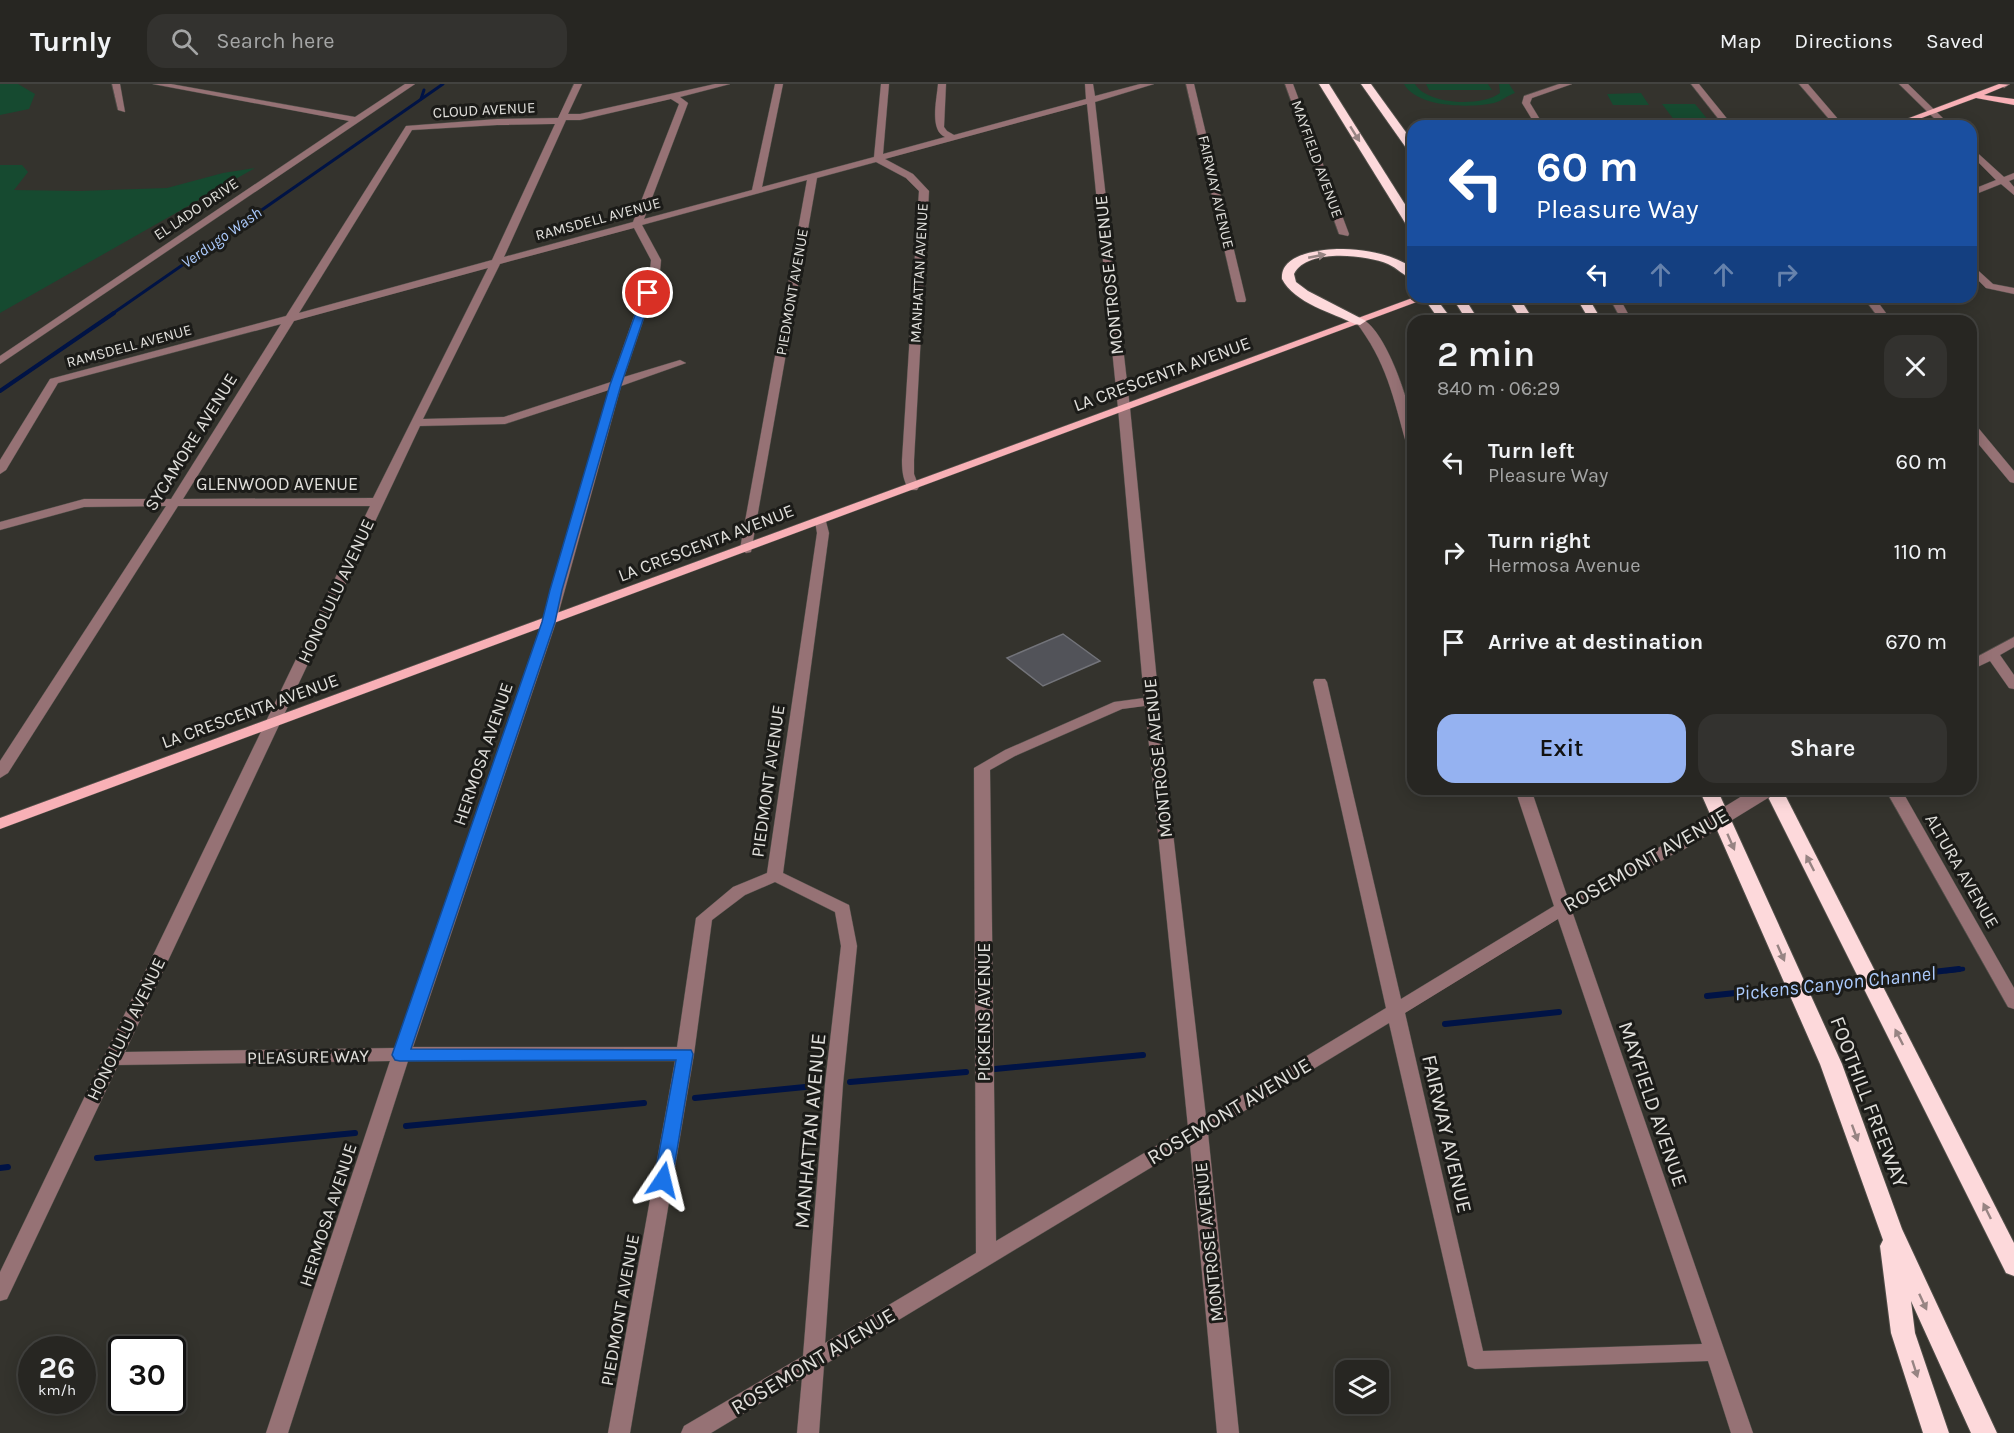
<!DOCTYPE html>
<html lang="en">
<head>
<meta charset="utf-8">
<style>
  :root { --surface:#272622; --page:#33322f; --text:#f1f3f6; --muted:#a4a5a5; --line:#434340; --accent:#95b2f1 }
  body { margin:0; font-family:Karla,sans-serif; background:var(--page); color:var(--text); height:100vh; display:flex; flex-direction:column; font-size:22px; white-space:nowrap }
  * { box-sizing:border-box; margin:0 }
  p { font-size:20px; color:var(--muted) }
  .icon { flex:none; width:33px; height:33px; fill:none; stroke:currentColor; stroke-width:2; stroke-linecap:round; stroke-linejoin:round }
  .map { position:relative; flex:1; overflow:hidden }
  .sheet { position:absolute; left:1407px; top:231px; width:570px; height:480px; display:flex; flex-direction:column; background:var(--surface); border-radius:18px; box-shadow:0 3px 15px #0003,0 0 0 2px var(--line) }
  .sheet>* { flex:none }
  .top-card { position:absolute; left:1407px; top:36px; width:570px; height:183px; border-radius:18px; box-shadow:0 3px 15px #0003,0 0 0 2px var(--line); background:#1a4fa0; color:#fff; overflow:hidden }
  .controls { position:absolute; left:1335px; top:1276px; display:grid; gap:12px }
  .controls a { display:grid; place-items:center; width:54px; height:54px; border-radius:12px; background:var(--surface); box-shadow:0 3px 15px #0003,0 0 0 2px var(--line); font-size:30px }
  .speed { position:absolute; left:18px; top:1252px; display:flex; gap:12px; font-size:30px; font-weight:700; text-align:center }
  .speed>* { display:grid; place-content:center; width:78px; height:78px; border-radius:50%; background:var(--surface); box-shadow:0 3px 15px #0003,0 0 0 2px var(--line); line-height:1 }
  .speed small { font-size:15px; font-weight:400 }
  .speed .limit { border:3px solid #111; border-radius:9px; background:#fff; color:#111 }
  .pin { position:absolute; display:grid; place-items:center; width:51px; height:51px; color:#fff; margin:-26px; border:3px solid #fff; border-radius:50%; box-shadow:0 2px 6px #0007 }
  .me { position:absolute; width:66px; margin:-33px; rotate:10deg; stroke-linejoin:round; filter:drop-shadow(0 0 4px #0008) }
  .turn { display:flex; align-items:center; gap:21px; height:126px; padding:0 30px; font-size:27px }
  .turn .icon { width:78px; height:78px; stroke-width:2.5 }
  .turn b { display:block; font-size:42px; line-height:51px }
  .lanes { display:flex; align-items:center; height:57px; padding:0 30px; background:#0003; justify-content:center; gap:30px; direction:ltr }
  .lanes .off { opacity:.35 }
  .round { display:grid; place-items:center; flex:none; width:63px; height:63px; border-radius:18px; background:var(--page) }
  .head { display:flex; align-items:center; justify-content:space-between; height:102px; padding:0 30px }
  h1 { font-size:36px; font-weight:600; line-height:45px }
  .button { display:flex; gap:12px; margin-top:auto; padding:12px 30px }
  .button a { flex:1; height:69px; border-radius:18px; background:var(--accent); color:#111; font-size:24px; font-weight:600; line-height:69px; text-align:center }
  .button a+a { background:var(--page); color:var(--text) }
  ul { padding:0; list-style:none }
  li { display:flex; align-items:center; gap:18px; height:90px; padding:0 30px }
  li div { flex:1 }
  li b { display:block; font-size:22px }
  li em { font-style:normal }
  header { display:flex; align-items:center; gap:36px; box-sizing:border-box; height:84px; padding:0 30px; background:var(--surface); border-bottom:2px solid var(--line) }
  header strong { font-size:28px }
  nav { display:flex; gap:33px; margin-inline-start:auto; font-size:21px }
  .search { width:420px; height:54px; background:var(--page); display:flex; align-items:center; gap:15px; box-sizing:border-box; padding:0 21px; border-radius:18px; color:var(--muted); font-size:22px }
  .map>svg:first-child { display:block }
  .green { fill:#164a30 }
  .lines { fill:none; stroke-linecap:round; stroke-linejoin:round }
  .stream-far3 { stroke:#001345; stroke-width:3 }
  .stream-far2 { stroke:#001345; stroke-width:4 }
  .stream-far1 { stroke:#001345; stroke-width:4.5 }
  .stream { stroke:#001345; stroke-width:6 }
  .building { fill:#525359; stroke:#73747a; stroke-width:1.5 }
  .minor-casing { stroke:#504f49; stroke-width:1 }
  .major-casing { stroke:#504f49; stroke-width:1 }
  .highway-casing { stroke:#504f49; stroke-width:2 }
  .minor { fill:#967275; fill-rule:evenodd }
  .major { fill:#f8b0b6; fill-rule:evenodd }
  .highway { fill:#fdd9db; fill-rule:evenodd }
  .minor-bridge-casing { stroke:#504f49; stroke-width:16; stroke-linecap:butt }
  .minor-bridge { stroke:#967275; stroke-width:15 }
  .oneway { fill:#978483 }
  .route { fill:#1a73e8; stroke:#114b97; stroke-width:1.5 }
  .labels { text-anchor:middle; stroke-width:6; stroke-linejoin:round; paint-order:stroke }
  .far-street-label { font-size:15px; fill:#e0dfdb; stroke:#1b1b18 }
  .far-water-label { font-size:16px; font-style:italic; fill:#abcafc; stroke:#1b1b18 }
  .street-label { font-size:18px; fill:#e0dfdb; stroke:#1b1b18 }
  .water-label { font-size:20px; font-style:italic; fill:#abcafc; stroke:#1b1b18 }
  .near-street-label { font-size:21px; fill:#e0dfdb; stroke:#1b1b18 }
</style>
</head>
<body>
<header>
<strong>Turnly</strong>
<div class="search"><svg class="icon" aria-label="search" viewBox="0 0 24 24"><circle cx="10" cy="10" r="6"/><path d="M15 15l6 6"/></svg>Search here</div>
<nav><a>Map</a><a>Directions</a><a>Saved</a></nav>
</header>
<div class="map">
<svg width="2014" height="1349" viewBox="0 0 2014 1349">
  <rect width="100%" height="100%" fill="#34332d"/>
  <g class="green">
    <polygon points="0,0 18,0 35,10 29,25 0,31"/>
    <path d="M1404,0H1415C1427,21 1482,23 1500,9L1499,0H1509L1515,9C1508,11 1502,17 1494,19C1471,24 1417,24 1404,0Z"/>
    <polygon points="1426,0 1488,0 1492,6 1429,6"/>
    <polygon points="1641,9 1649,21 1613,21 1607,10"/>
    <polygon points="1662,20 1695,20 1709,37 1675,37"/>
    <polygon points="0,81 22,81 28,88 14,106 79,107 167,104 223,89 255,84 0,229"/>
  </g>
  <g class="lines">
    <g class="stream-far3">
      <polyline points="421,15 424,6"/>
      <polyline points="112,230 443,0"/>
    </g>
    <polyline class="stream-far2" points="0,307 114,229"/>
    <polyline class="stream-far1" points="1946,887 1963,885"/>
    <g class="stream">
      <polyline points="1873,895 1959,885"/>
      <polyline points="1801,902 1864,896"/>
      <polyline points="1707,912 1793,903"/>
      <polyline points="1445,940 1559,928"/>
      <polyline points="995,985 1143,971"/>
      <polyline points="850,998 966,988"/>
      <polyline points="695,1014 805,1003"/>
      <polyline points="406,1042 644,1019"/>
      <polyline points="97,1074 355,1049"/>
      <polyline points="0,1084 8,1083"/>
    </g>
  </g>
  <polygon class="building" points="1063,550 1100,577 1043,602 1007,574"/>
  <g class="lines">
    <defs>
      <g id="minor">
        <polygon points="112,0 120,0 125,28 118,26"/>
        <polygon points="153,0 171,0 355,33 405,0 415,0 0,280 0,272 349,37"/>
        <path d="M574,0H582L568,30H580L715,0H730L680,13L688,19L644,135L752,106L775,0H783L762,103L874,73L881,0H889L883,70L945,53C929,46 937,15 938,0H946L944,43L947,47L954,51L1086,15L1085,0H1093L1095,12L1140,0H1154L1095,18L1130,324L1166,689L1206,1033L1386,924L1313,598L1315,595H1325L1327,598L1401,915L1554,822L1515,705H1531L1568,815L1674,755H1686L1688,759L1686,763L1572,827L1753,1349H1731L1708,1277L1475,1285L1468,1282L1389,939L1208,1049L1239,1349H1217L1190,1060L824,1281L819,1349H797L802,1294L711,1349H681L684,1342L803,1272L825,1000L841,862L835,828L775,798L745,811L712,836L694,970L630,1349H608L675,977H408L288,1349H266L390,977L118,981L7,1215L0,1217V1188L370,422H178L8,689L0,694V677L166,422L84,423L0,446V438L84,415H171L281,240L58,299L6,386L0,390V376L50,295L286,232L406,42L497,35L558,34ZM671,15L679,20L633,138L504,173L566,36H580ZM1087,20L1118,324L1144,614L1114,618L1005,666L974,684L976,1169L825,1259L843,1000L857,862L849,821L783,789L829,449L825,434L821,433L815,437L817,449L767,789L733,803L696,834L677,963H413L556,538L621,302L686,279L680,276L624,293L660,187L661,176L642,141L807,96L740,465L746,469L751,468L817,94L876,78L906,94L919,107L902,376C902,387 903,396 909,406H917L919,403L914,390V376L929,107L913,90L885,75ZM555,40L492,176L299,229L412,46L497,41ZM634,144L651,176L650,187L611,298L504,333L423,335L500,180ZM488,184L373,414L183,415L294,237ZM609,306L542,538L395,964L125,968L420,342L505,340ZM1145,622L1188,1043L996,1157L990,686L1015,672L1122,625ZM1558,835L1702,1260L1483,1267L1405,929Z"/>
        <polygon points="1186,0 1194,0 1246,216 1245,218 1237,218 1236,216"/>
        <polygon points="1285,0 1293,0 1349,150 1348,152 1339,150"/>
        <polygon points="1559,0 1572,0 1532,14 1530,19 1544,42 1536,42 1522,19 1524,12"/>
        <polygon points="1691,0 1699,0 1733,42 1724,42"/>
        <polygon points="1799,0 1808,0 1844,42 1835,42"/>
        <polygon points="1899,0 1908,0 1951,42 1942,42"/>
        <polygon points="2000,0 2010,0 2004,4"/>
        <polygon points="1971,63 2004,93 2014,89 2014,95 2009,97 2014,103 2014,111 2001,100 1971,112 1971,106 1996,96 1971,71"/>
        <polygon points="1971,180 1993,200 2014,204 2014,210 1986,204 1971,189"/>
        <polygon points="1609,213 1619,213 1632,237 1622,237"/>
        <polygon points="1863,213 1874,213 1892,237 1881,237"/>
        <path d="M1360,234C1385,243 1409,317 1413,342C1414,349 1413,358 1413,366L1407,362C1393,313 1387,278 1355,237Z"/>
        <polygon points="1971,339 1975,340 2014,387 2014,399 2010,398 1971,351"/>
        <polygon points="2014,553 2014,563 2000,571 2014,591 2014,605 2009,604 1990,577 1971,586 1971,576"/>
        <polygon points="1885,705 1901,705 2014,904 2014,925 2008,923"/>
      </g>
      <g id="major">
        <polygon points="1999,0 2008,1 1984,11 2014,15 2014,21 1976,14 1900,42 1888,42"/>
        <polygon points="1415,213 1430,213 0,745 0,734"/>
      </g>
      <g id="highway">
        <polygon points="1319,0 1329,0 1413,133 1413,146 1407,142"/>
        <polygon points="1361,0 1371,0 1413,58 1413,69 1409,68"/>
        <path d="M1337,165C1363,165 1391,169 1413,184V195C1404,192 1397,184 1388,180C1366,171 1307,164 1294,190L1296,198L1308,207L1366,237L1360,241L1355,240C1333,229 1294,219 1282,195C1280,170 1319,166 1337,165Z"/>
        <polygon points="1423,213 1435,213 1453,237 1440,237"/>
        <polygon points="1452,213 1464,213 1479,237 1467,237"/>
        <polygon points="1507,213 1519,213 1534,237 1522,237"/>
        <polygon points="1576,213 1588,213 1602,237 1590,237"/>
        <polygon points="1699,705 1717,705 1842,980 1902,1145 1997,1349 1971,1349 1911,1217 1915,1249 1949,1349 1923,1349 1891,1249 1880,1162 1883,1156 1820,980"/>
        <polygon points="1764,705 1782,705 2014,1159 2014,1192 2006,1189"/>
      </g>
    </defs>
    <use href="#minor" class="minor-casing"/>
    <use href="#major" class="major-casing"/>
    <use href="#highway" class="highway-casing"/>
    <use href="#minor" class="minor"/>
    <use href="#major" class="major"/>
    <use href="#highway" class="highway"/>
    <defs>
      <polyline id="minor-bridge" points="1680,759 1768,705"/>
    </defs>
    <use href="#minor-bridge" class="minor-bridge-casing"/>
    <use href="#minor-bridge" class="minor-bridge"/>
  </g>
  <defs><path id="oneway-solid" d="M-6-.8H1V-3.2L6.5 0L1 3.2V.8H-6Z" transform="scale(1.5)"/></defs>
  <g class="oneway">
    <use href="#oneway-solid" transform="translate(1355 50) rotate(58)"/>
    <use href="#oneway-solid" transform="translate(1317 172) rotate(-11)"/>
    <use href="#oneway-solid" transform="translate(1731 758) rotate(66)"/>
    <use href="#oneway-solid" transform="translate(1810 779) rotate(-117)"/>
    <use href="#oneway-solid" transform="translate(1781 869) rotate(66)"/>
    <use href="#oneway-solid" transform="translate(1899 953) rotate(-117)"/>
    <use href="#oneway-solid" transform="translate(1855 1049) rotate(70)"/>
    <use href="#oneway-solid" transform="translate(1987 1127) rotate(-116)"/>
    <use href="#oneway-solid" transform="translate(1923 1218) rotate(65)"/>
    <use href="#oneway-solid" transform="translate(1915 1285) rotate(72)"/>
  </g>
  <polygon class="route" points="648,206 652,209 621,301 562,506 555,538 411,965 691,966 693,970 672,1096 669,1101 663,1103 657,1101 654,1096 676,976 400,977 395,976 392,971 542,538 550,506 610,301 643,209"/>
  <g class="labels">
    <g class="far-street-label">
      <text transform="translate(484 26) rotate(-3)" y="5">CLOUD AVENUE</text>
      <text transform="translate(1317 75) rotate(70)" y="5">MAYFIELD AVENUE</text>
      <text transform="translate(1216 108) rotate(77)" y="5">FAIRWAY AVENUE</text>
      <text transform="translate(196 125) rotate(-34)" y="5">EL LADO DRIVE</text>
      <text transform="translate(598 135) rotate(-15)" y="5">RAMSDELL AVENUE</text>
      <text transform="translate(919 189) rotate(-87)" y="5">MANHATTAN AVENUE</text>
      <text transform="translate(792 208) rotate(-80)" y="5">PIEDMONT AVENUE</text>
      <text transform="translate(129 262) rotate(-15)" y="5">RAMSDELL AVENUE</text>
    </g>
    <g class="far-water-label">
      <text transform="translate(221 153) rotate(-35)" y="6">Verdugo Wash</text>
    </g>
    <g class="street-label">
      <text transform="translate(1109 191) rotate(-96)" y="6">MONTROSE AVENUE</text>
      <text transform="translate(1162 290) rotate(-20)" y="6">LA CRESCENTA AVENUE</text>
      <text transform="translate(191 358) rotate(-58)" y="6">SYCAMORE AVENUE</text>
      <text x="277" y="406">GLENWOOD AVENUE</text>
      <text transform="translate(706 459) rotate(-21)" y="6">LA CRESCENTA AVENUE</text>
      <text transform="translate(336 507) rotate(-65)" y="6">HONOLULU AVENUE</text>
      <text transform="translate(250 627) rotate(-20)" y="6">LA CRESCENTA AVENUE</text>
      <text transform="translate(483 670) rotate(-71)" y="6">HERMOSA AVENUE</text>
      <text transform="translate(1158 674) rotate(-96)" y="6">MONTROSE AVENUE</text>
      <text transform="translate(768 697) rotate(-82)" y="6">PIEDMONT AVENUE</text>
      <text transform="translate(1962 787) rotate(60)" y="6">ALTURA AVENUE</text>
      <text transform="translate(984 928) rotate(-90)" y="6">PICKENS AVENUE</text>
      <text transform="translate(126 945) rotate(-64)" y="6">HONOLULU AVENUE</text>
      <text transform="translate(308 973) rotate(-1)" y="6">PLEASURE WAY</text>
      <text transform="translate(328 1131) rotate(-72)" y="6">HERMOSA AVENUE</text>
      <text transform="translate(1209 1158) rotate(-96)" y="6">MONTROSE AVENUE</text>
      <text transform="translate(620 1226) rotate(-80)" y="6">PIEDMONT AVENUE</text>
    </g>
    <g class="water-label">
      <text transform="translate(1835 899) rotate(-6)" y="7">Pickens Canyon Channel</text>
    </g>
    <g class="near-street-label">
      <text transform="translate(1646 776) rotate(-30)" y="7">ROSEMONT AVENUE</text>
      <text transform="translate(1869 1018) rotate(69)" y="7">FOOTHILL FREEWAY</text>
      <text transform="translate(1653 1020) rotate(71)" y="7">MAYFIELD AVENUE</text>
      <text transform="translate(1229 1027) rotate(-31)" y="7">ROSEMONT AVENUE</text>
      <text transform="translate(810 1047) rotate(-85)" y="7">MANHATTAN AVENUE</text>
      <text transform="translate(1447 1050) rotate(77)" y="7">FAIRWAY AVENUE</text>
      <text transform="translate(813 1277) rotate(-31)" y="7">ROSEMONT AVENUE</text>
    </g>
  </g>
</svg>
<div class="controls">
<a><svg class="icon" aria-label="layers" viewBox="0 0 24 24"><path d="M12 4l9 5-9 5-9-5zM3 14l9 5 9-5"/></svg></a>
</div>
<div class="speed"><div>26<small>km/h</small></div><div class="limit">30</div></div>
<div class="pin" style="left:648px;top:209px;background:#d93025"><svg class="icon" aria-label="arrive" viewBox="0 0 24 24"><path d="M6 21V4h12l-3 4 3 4H6"/></svg></div>
<svg class="me" style="left:663px;top:1096px" viewBox="-20 -20 40 40"><path d="M0-17L14 15 0 8-14 15z" fill="#1a73e8" stroke="#fff" stroke-width="4"/></svg>
<div class="top-card">
<div class="turn"><svg class="icon" aria-label="left" viewBox="0 0 24 24"><path d="M17 20v-9H6M10 6l-5 5 5 5"/></svg><div><b>60 m</b>Pleasure Way</div></div>
<div class="lanes"><svg class="icon" aria-label="left" viewBox="0 0 24 24"><path d="M17 20v-9H6M10 6l-5 5 5 5"/></svg><svg class="icon off" aria-label="ahead" viewBox="0 0 24 24"><path d="M12 20V5M6 11l6-6 6 6"/></svg><svg class="icon off" aria-label="ahead" viewBox="0 0 24 24"><path d="M12 20V5M6 11l6-6 6 6"/></svg><svg class="icon off" aria-label="right" viewBox="0 0 24 24"><path d="M7 20v-9h11M14 6l5 5-5 5"/></svg></div>
</div>
<section class="sheet">
<div class="head"><div><h1>2 min</h1><p>840 m · 06:29</p></div><a class="round"><svg class="icon" aria-label="close" viewBox="0 0 24 24"><path d="M6 6l12 12M18 6L6 18"/></svg></a></div>
<ul>
<li><svg class="icon" aria-label="left" viewBox="0 0 24 24"><path d="M17 20v-9H6M10 6l-5 5 5 5"/></svg><div><b>Turn left</b><p>Pleasure Way</p></div><em>60 m</em></li>
<li><svg class="icon" aria-label="right" viewBox="0 0 24 24"><path d="M7 20v-9h11M14 6l5 5-5 5"/></svg><div><b>Turn right</b><p>Hermosa Avenue</p></div><em>110 m</em></li>
<li><svg class="icon" aria-label="arrive" viewBox="0 0 24 24"><path d="M6 21V4h12l-3 4 3 4H6"/></svg><div><b>Arrive at destination</b></div><em>670 m</em></li>
</ul>
<div class="button"><a>Exit</a><a>Share</a></div>
</section>
</div>
</body>
</html>
